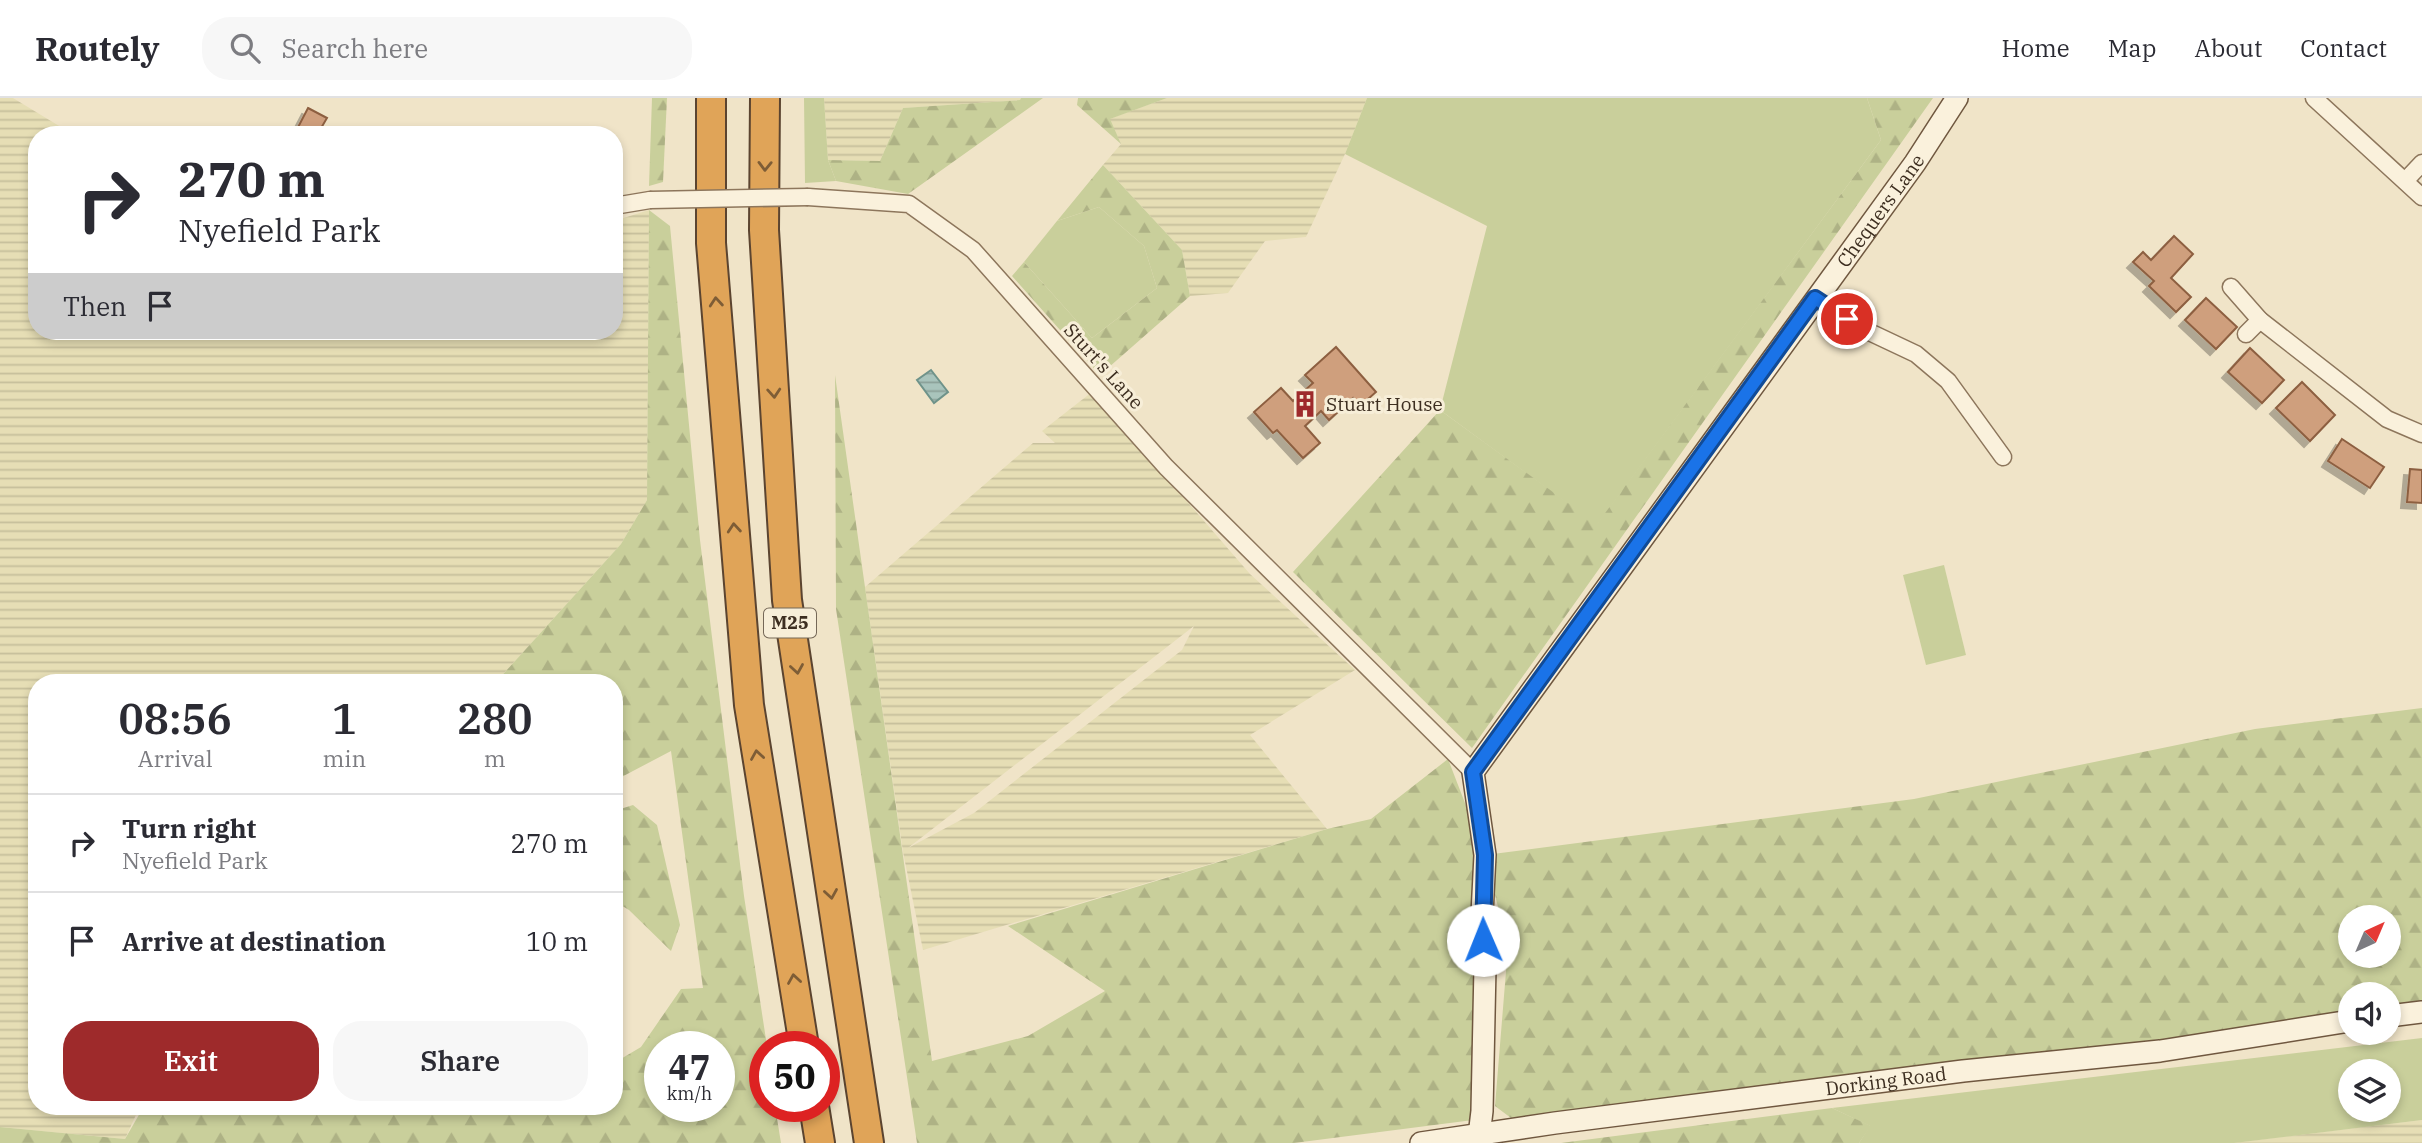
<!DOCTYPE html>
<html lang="en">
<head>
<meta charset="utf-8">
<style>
  :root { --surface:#fff; --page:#f7f7f7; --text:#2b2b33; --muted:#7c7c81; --line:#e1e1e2; --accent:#9e2a2b }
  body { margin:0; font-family:"IBM Plex Serif",serif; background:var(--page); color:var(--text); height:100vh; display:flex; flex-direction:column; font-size:26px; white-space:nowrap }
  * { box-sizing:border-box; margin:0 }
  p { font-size:23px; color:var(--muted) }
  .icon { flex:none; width:38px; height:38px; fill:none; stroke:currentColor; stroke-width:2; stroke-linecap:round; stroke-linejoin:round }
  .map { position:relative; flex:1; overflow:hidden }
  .drawer { position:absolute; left:28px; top:576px; width:595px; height:441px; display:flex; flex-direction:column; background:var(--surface); border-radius:28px; box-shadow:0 4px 10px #0003 }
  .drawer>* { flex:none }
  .top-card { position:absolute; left:28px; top:28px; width:595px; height:214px; border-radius:28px; box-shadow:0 4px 10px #0003; background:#fff; color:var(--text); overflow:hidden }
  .needle { width:46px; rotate:44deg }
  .buttons { position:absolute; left:2338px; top:807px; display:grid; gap:14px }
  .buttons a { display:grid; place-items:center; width:63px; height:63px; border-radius:50%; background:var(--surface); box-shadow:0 4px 10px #0003; font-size:35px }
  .speed { position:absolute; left:644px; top:933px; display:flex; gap:14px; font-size:35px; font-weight:700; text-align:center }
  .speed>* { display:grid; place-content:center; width:91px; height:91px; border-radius:50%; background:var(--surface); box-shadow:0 4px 10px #0003; line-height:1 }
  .speed small { font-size:18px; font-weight:400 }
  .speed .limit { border:10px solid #d22; background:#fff; color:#111 }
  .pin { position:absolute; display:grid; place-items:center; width:60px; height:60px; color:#fff; margin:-30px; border:4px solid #fff; border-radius:50%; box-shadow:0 2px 7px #0007 }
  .me { position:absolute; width:77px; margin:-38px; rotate:359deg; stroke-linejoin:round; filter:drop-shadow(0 0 5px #0008) }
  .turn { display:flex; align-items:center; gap:24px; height:147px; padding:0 35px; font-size:32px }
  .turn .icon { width:91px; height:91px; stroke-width:2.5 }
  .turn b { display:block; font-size:49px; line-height:60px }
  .then { display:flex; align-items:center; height:66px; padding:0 35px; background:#0003; gap:14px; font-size:26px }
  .eta { display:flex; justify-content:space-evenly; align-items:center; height:119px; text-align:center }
  .eta b { font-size:42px; font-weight:600; line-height:49px }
  .primary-button { display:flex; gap:14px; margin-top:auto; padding:14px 35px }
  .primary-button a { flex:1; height:80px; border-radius:28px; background:var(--accent); color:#fff; font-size:28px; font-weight:600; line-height:80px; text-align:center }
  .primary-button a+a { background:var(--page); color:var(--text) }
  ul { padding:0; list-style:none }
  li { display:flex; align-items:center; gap:21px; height:98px; padding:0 35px; border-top:2px solid var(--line) }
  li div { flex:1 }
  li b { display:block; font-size:26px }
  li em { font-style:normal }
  header { display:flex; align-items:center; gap:42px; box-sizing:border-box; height:98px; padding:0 35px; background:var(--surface); border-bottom:2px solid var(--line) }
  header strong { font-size:33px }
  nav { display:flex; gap:38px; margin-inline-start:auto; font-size:24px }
  .search { width:490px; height:63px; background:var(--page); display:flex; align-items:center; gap:18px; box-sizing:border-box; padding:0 24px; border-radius:28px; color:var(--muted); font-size:26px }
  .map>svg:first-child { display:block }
  .farmland { fill:url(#farmland-rules); fill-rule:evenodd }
  .green { fill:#c9cf9b; fill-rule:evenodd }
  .forest { fill:url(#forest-firs); fill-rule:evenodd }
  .water { fill:url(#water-rules); stroke:#6f938a; stroke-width:2 }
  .building { fill:#cf9f7d; stroke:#8d5f41; stroke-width:2; filter:url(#shadow) }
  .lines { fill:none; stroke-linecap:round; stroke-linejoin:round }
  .street-casing { stroke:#8d765c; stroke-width:19 }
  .secondary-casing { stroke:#6f573f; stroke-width:24 }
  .highway-casing { stroke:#5b4430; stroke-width:32 }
  .street { stroke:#faf1dc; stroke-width:16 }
  .secondary { stroke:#faf1dc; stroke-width:21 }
  .highway { stroke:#e0a458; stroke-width:28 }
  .street-bridge-casing { stroke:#8d765c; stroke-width:19; stroke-linecap:butt }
  .street-bridge { stroke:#faf1dc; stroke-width:16 }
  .oneway { stroke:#7e5d36 }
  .route-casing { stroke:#114b97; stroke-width:18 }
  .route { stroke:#1a73e8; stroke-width:12 }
  .labels { text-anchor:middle; stroke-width:6; stroke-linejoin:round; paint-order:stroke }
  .shield { fill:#f7eed8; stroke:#756857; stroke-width:2 }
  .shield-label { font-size:18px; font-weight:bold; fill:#3d2e20 }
  .street-label { font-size:19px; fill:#3d2e20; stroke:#f7eed8 }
  .poi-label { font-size:19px; fill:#3d2e20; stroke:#f7eed8; text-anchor:start }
</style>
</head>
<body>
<header>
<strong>Routely</strong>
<div class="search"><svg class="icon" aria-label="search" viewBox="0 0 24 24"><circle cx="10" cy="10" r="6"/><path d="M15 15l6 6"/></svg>Search here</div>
<nav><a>Home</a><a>Map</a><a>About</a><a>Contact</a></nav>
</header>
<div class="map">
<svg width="2422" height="1045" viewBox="0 0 2422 1045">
  <defs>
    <pattern id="farmland-rules" width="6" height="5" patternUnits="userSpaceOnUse" patternTransform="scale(1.75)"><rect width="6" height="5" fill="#e6deb5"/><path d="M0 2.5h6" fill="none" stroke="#c6bf9b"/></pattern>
    <pattern id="forest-firs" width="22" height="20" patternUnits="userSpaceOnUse" patternTransform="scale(1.75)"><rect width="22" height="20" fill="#c9cf9b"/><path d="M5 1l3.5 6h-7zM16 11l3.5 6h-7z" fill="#aeb285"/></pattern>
    <pattern id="water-rules" width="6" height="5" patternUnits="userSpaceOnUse" patternTransform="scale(1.75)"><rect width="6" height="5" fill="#a9c4bc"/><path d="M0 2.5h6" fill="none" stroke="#8ba098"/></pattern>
    <filter id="shadow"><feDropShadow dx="-6" dy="6" stdDeviation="0" flood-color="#0004"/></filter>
  </defs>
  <rect width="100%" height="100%" fill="#f0e4c8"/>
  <g class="farmland">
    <polygon points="0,0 13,0 74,37 37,37 37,233 614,233 614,123 649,112 647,402 621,446 496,584 37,584 37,1008 140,1008 125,1041 0,1029"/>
    <polygon points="824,0 1021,0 1020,2 903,10 880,63 828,62"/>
    <polygon points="1167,0 1367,0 1345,56 1306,139 1265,143 1228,195 1190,198 1182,152 1103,67 1121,46 1109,21"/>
    <path d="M1092,294L1250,476L1355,572L1250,637L1327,731L923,852L903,754L865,489L1033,345H1055L1042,333ZM1194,528L1182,552L974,715L908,750Z"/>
    <polygon points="2422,1022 2422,1045 2232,1045"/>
  </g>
  <g class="green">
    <polygon points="804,0 824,0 828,62 836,83 805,85"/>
    <polygon points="1367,0 1867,0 1881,42 1597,427 1440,312 1487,128 1345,56"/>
    <polygon points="1099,109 1144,148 1157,190 1092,240 1024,164 1057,123"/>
    <polygon points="1944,467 1966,557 1926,567 1903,477"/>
    <path d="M2422,940V1022L2234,1045H1859L1870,1028L1832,1010ZM2350,973H2389V1012H2350Z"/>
  </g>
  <g class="forest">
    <polygon points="652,0 667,0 663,84 649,88"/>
    <polygon points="1021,0 1043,0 908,96 836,83 828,62 880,63 903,10 1020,2"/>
    <polygon points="1078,0 1167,0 1110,21 1121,46 1077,7"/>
    <polygon points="1867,0 1933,0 1472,650 1293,474 1440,312 1597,426 1881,42"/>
    <polygon points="1103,67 1182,152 1190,198 1100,277 1012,178 1024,164 1092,240 1157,190 1144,148 1099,109 1057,123"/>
    <path d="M649,112L670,128L700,442L744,798L767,948H765V1008H775L781,1045H0V1029L125,1041L144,1008H614V965L641,949L681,891L703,890L671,653L614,683V584H496L621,446L647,402ZM719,948V1008H660V948Z"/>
    <path d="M835,277L932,963L1028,938L1105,893L1008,828L1327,731L1371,721L1448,661L1485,757L1914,701L2255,631L2422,610V909L2389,914V896H2350V918L1511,1020L1495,1008L1508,849L1486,761L1481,1021L1294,1045H917L836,511ZM2350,819H2389V858H2350Z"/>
    <polygon points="633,707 657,727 680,827 671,853 629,812 614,803 614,713"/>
    <polygon points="1832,1010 1871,1028 1859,1045 1561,1045"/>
  </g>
  <polygon class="water" points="931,272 948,294 934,305 917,282"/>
  <g class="building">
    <polygon points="308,10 327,20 317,37 294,37"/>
    <polygon points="2174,138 2193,156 2171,180 2191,199 2176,214 2149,188 2154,183 2133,164 2143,154 2151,162"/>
    <polygon points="2206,200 2237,229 2216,251 2185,222"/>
    <polygon points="1336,249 1376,294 1360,308 1353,300 1329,322 1321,313 1305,328 1320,345 1303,360 1277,332 1273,335 1254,314 1281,290 1293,303 1313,285 1305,277"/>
    <polygon points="2250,250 2284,282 2262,305 2228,274"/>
    <polygon points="2302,284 2335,317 2310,343 2276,310"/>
    <polygon points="2342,341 2384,369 2370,390 2328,363"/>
    <polygon points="2410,371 2422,372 2422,405 2407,404"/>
  </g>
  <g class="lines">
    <defs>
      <g id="street">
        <polyline points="2314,0 2422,99"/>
        <polyline points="2405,83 2422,65"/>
        <polyline points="808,99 909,106 973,152 1166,369 1473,674"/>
        <polyline points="614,108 650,102"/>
        <polyline points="2231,189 2260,222 2387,321 2422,336"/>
        <polyline points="1815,200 1863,231 1916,256 1948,283 2003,359"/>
        <polyline points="2246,236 2260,222"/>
      </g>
      <g id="secondary">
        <polyline points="2389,918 2422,914"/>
        <path id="s1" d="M1479,1038L1482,1013L1485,869L1482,816L1485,757L1473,674L1915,65L1957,0"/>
        <path id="s2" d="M1421,1045L1555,1025L1963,973L2160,953L2350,923"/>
      </g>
      <g id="highway">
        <polyline points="711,0 711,145 749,607 804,948"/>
        <polyline points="765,0 764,132 787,502 869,1045"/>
        <polyline points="814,1008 820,1045"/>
      </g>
    </defs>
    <use href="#street" class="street-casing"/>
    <use href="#secondary" class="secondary-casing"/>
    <use href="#highway" class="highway-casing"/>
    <use href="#street" class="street"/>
    <use href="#secondary" class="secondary"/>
    <use href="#highway" class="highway"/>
    <defs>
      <polyline id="street-bridge" points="650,102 808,99"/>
    </defs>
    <use href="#street-bridge" class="street-bridge-casing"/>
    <use href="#street-bridge" class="street-bridge"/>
  </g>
  <defs><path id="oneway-chevron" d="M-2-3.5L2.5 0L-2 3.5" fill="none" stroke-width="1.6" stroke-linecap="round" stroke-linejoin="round" transform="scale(1.75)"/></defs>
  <g class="oneway">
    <use href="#oneway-chevron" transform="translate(765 68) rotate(91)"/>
    <use href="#oneway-chevron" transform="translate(716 204) rotate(-95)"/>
    <use href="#oneway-chevron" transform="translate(774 295) rotate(86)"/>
    <use href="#oneway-chevron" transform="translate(734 430) rotate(-95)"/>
    <use href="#oneway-chevron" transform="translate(797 571) rotate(81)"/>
    <use href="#oneway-chevron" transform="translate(757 657) rotate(-99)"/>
    <use href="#oneway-chevron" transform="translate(831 796) rotate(81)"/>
    <use href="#oneway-chevron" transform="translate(794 881) rotate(-99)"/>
  </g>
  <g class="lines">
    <defs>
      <polyline id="route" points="1483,842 1485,757 1473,674 1815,200 1847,221"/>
    </defs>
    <use href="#route" class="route-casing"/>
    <use href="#route" class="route"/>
  </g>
  <defs>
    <symbol id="building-bare" viewBox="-9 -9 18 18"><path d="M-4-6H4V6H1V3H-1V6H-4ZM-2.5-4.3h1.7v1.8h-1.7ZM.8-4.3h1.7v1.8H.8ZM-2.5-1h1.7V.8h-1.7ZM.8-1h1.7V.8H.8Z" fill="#9e2a2b" stroke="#f7eed8" stroke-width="2.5" paint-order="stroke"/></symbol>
  </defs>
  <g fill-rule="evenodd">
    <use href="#building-bare" x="1286" y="287" width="38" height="38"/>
  </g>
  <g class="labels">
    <rect class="shield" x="764" y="510.5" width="52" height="29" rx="5"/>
    <g class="shield-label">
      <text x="790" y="531">M25</text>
    </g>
    <g class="street-label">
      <text dy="7" stroke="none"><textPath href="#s1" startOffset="1059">Chequers Lane</textPath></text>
      <text transform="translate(1104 268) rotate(48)" y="7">Sturt's Lane</text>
      <text dy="7" stroke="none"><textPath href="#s2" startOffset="469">Dorking Road</textPath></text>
    </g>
    <g class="poi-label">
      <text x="1326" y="313">Stuart House</text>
    </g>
  </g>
</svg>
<div class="buttons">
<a><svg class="needle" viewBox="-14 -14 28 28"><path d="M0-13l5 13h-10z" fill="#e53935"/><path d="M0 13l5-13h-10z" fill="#7c7c81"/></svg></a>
<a><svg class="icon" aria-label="sound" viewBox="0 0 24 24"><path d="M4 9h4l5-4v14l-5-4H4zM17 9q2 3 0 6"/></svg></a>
<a><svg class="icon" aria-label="layers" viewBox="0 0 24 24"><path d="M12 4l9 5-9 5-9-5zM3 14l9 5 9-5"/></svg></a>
</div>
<div class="speed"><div>47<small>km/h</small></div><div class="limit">50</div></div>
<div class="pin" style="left:1847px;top:221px;background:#d93025"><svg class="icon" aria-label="arrive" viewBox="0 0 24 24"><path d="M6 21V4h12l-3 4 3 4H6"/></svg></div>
<svg class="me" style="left:1483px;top:842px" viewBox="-20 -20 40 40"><circle r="19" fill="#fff"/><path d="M0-13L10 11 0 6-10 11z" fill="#1a73e8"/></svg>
<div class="top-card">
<div class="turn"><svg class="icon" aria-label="right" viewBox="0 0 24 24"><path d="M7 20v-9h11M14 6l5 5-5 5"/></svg><div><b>270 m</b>Nyefield Park</div></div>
<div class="then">Then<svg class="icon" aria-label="arrive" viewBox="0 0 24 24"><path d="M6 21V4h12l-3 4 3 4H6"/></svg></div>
</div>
<section class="drawer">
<div class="eta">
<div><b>08:56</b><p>Arrival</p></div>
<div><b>1</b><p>min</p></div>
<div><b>280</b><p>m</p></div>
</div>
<ul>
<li><svg class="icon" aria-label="right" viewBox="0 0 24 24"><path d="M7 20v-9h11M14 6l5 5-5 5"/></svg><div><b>Turn right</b><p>Nyefield Park</p></div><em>270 m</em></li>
<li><svg class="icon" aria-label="arrive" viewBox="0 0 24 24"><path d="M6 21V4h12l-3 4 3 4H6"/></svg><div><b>Arrive at destination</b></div><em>10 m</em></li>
</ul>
<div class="primary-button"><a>Exit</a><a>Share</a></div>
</section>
</div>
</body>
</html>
